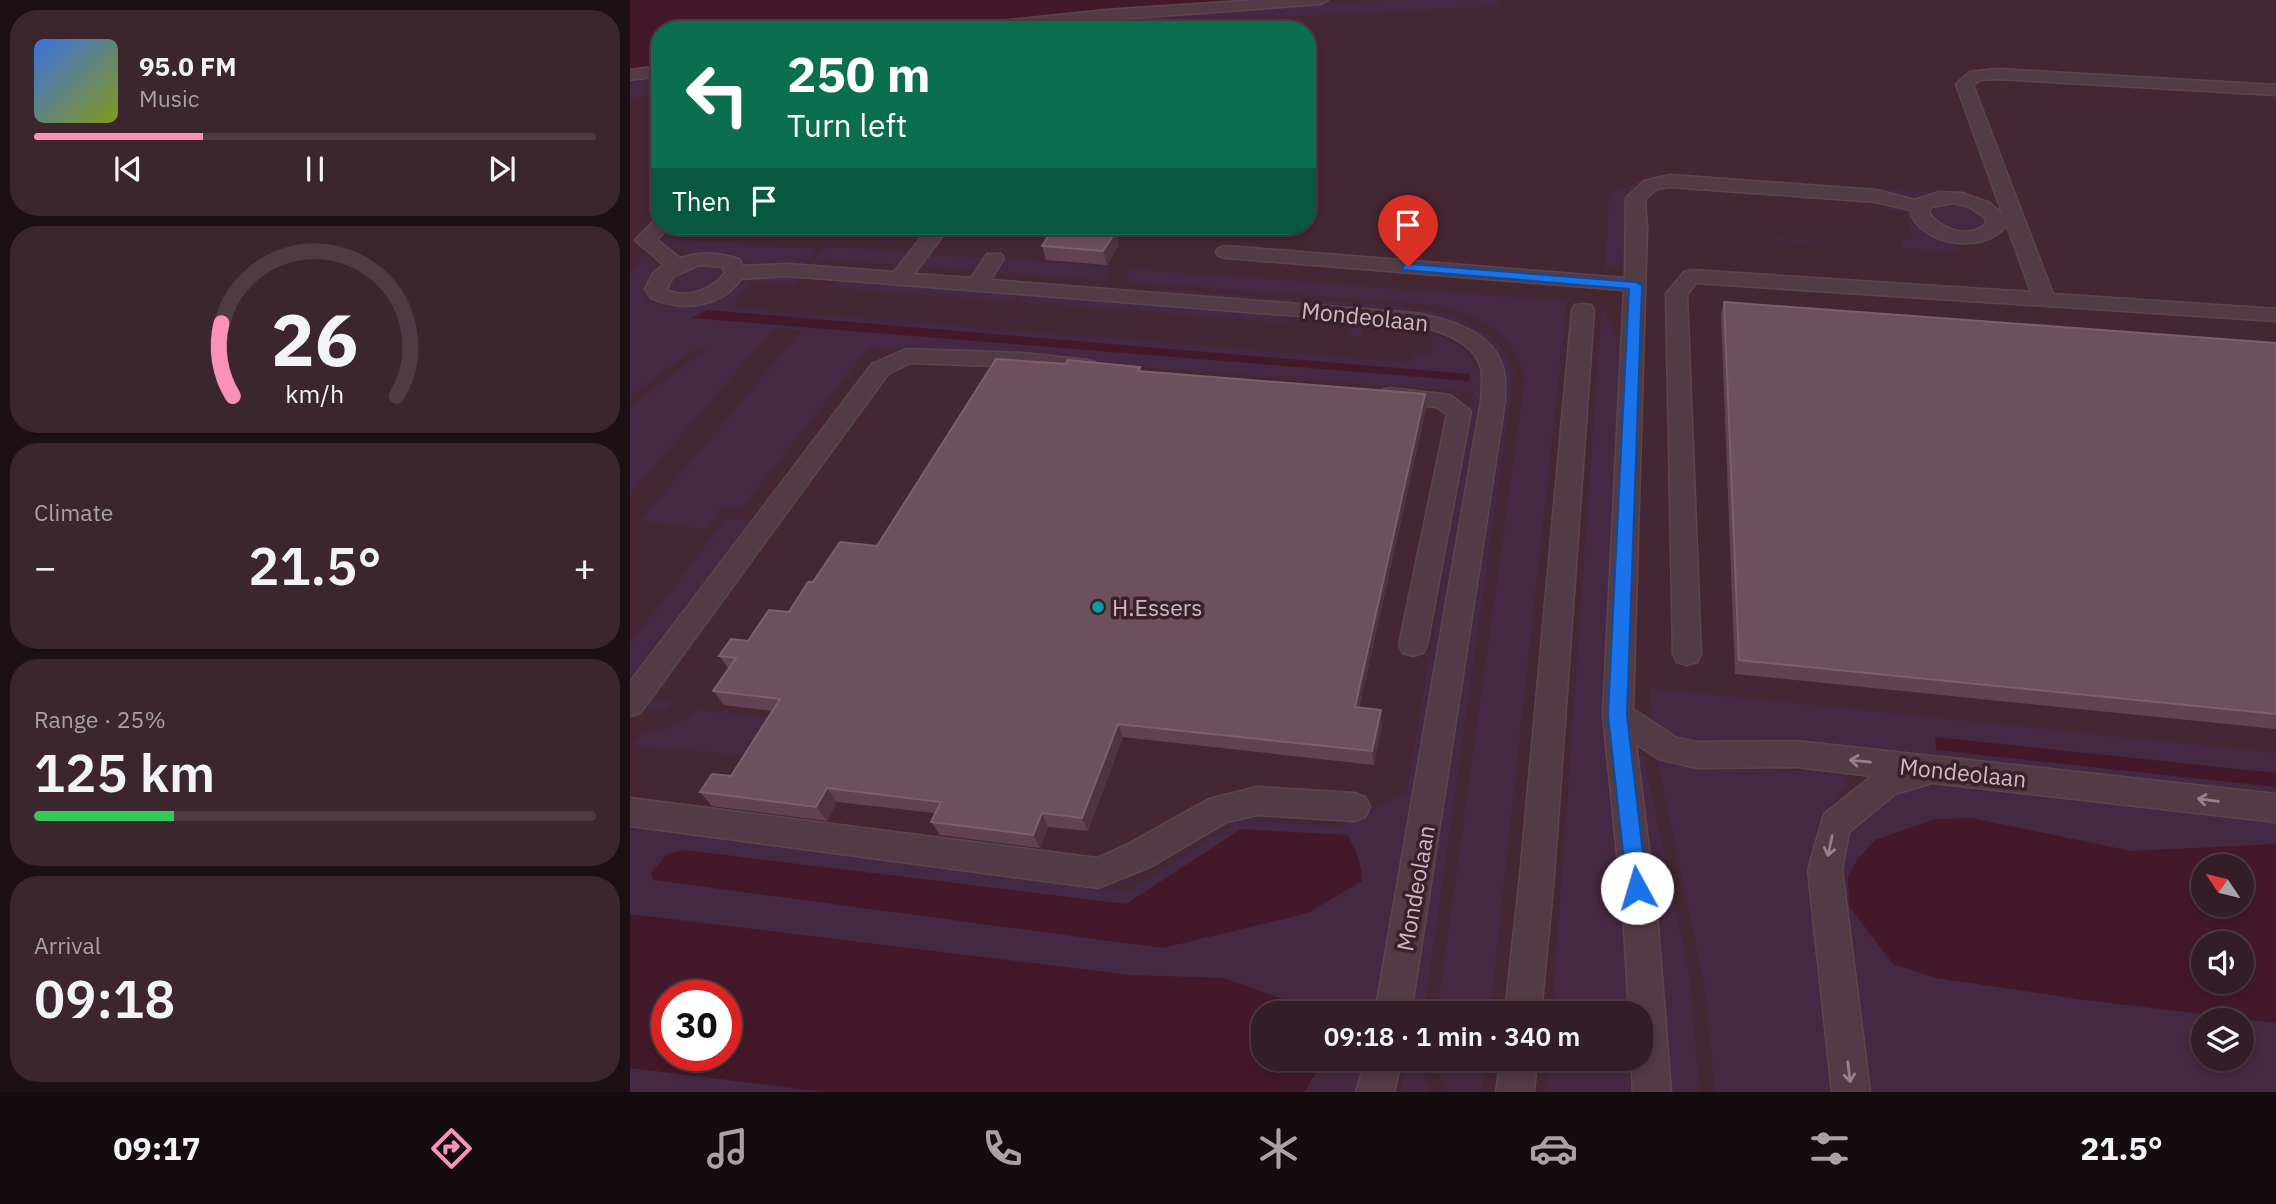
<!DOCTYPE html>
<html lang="en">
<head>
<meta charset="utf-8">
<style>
	body { margin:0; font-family:"IBM Plex Sans",sans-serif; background:#3b262e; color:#f1f3f6; height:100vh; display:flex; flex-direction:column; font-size:26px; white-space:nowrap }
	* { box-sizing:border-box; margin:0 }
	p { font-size:23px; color:#a9a2a7 }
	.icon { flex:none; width:38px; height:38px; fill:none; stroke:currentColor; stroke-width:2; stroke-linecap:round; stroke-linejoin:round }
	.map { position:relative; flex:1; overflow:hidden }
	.details { display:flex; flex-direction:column; gap:10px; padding:10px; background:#1c1015; width:630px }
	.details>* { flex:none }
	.hud { position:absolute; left:21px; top:21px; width:665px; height:214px; border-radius:28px; box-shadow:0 4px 10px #0003,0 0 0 2px #4e3b43; background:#0b6e4f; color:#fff; overflow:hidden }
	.needle { width:46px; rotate:305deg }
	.controls { position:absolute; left:1561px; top:854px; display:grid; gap:14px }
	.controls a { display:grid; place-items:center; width:63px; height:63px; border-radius:50%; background:#331d26; box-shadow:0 4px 10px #0003,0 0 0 2px #4e3b43; font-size:35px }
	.speed { position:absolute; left:21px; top:980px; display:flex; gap:14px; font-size:35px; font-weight:700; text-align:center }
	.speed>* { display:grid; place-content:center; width:91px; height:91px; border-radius:50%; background:#331d26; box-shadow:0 4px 10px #0003,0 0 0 2px #4e3b43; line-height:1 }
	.speed .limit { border:10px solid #d22; background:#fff; color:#111 }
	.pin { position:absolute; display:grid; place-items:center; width:60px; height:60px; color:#fff; margin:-72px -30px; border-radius:50% 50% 50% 0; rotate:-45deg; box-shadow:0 0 7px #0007 }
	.pin .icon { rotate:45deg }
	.me { position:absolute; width:77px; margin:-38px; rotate:354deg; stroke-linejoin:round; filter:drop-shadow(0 0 5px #0008) }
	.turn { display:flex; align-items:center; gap:24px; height:147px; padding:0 21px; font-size:32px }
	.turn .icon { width:91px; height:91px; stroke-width:2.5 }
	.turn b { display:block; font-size:49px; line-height:60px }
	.then { display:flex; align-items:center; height:66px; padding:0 21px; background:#0003; gap:14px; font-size:26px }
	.big { font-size:52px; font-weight:600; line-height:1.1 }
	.details .tile { flex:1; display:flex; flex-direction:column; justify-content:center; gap:10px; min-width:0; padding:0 24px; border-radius:28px; background:#3b262e }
	.details .dial { align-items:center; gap:0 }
	.dial svg { height:182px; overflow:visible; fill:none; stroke:#4e3b43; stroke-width:7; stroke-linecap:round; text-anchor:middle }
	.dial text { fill:#f1f3f6; stroke:none }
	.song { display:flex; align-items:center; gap:21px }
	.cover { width:84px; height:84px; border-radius:10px; background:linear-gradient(135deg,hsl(220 70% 55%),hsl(70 70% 35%)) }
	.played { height:7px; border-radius:4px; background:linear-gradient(90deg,#fa91b9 30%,#4e3b43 30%) }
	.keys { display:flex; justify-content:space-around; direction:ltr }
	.heat { display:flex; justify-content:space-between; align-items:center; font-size:38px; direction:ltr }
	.charge { height:10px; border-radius:5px; background:linear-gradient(90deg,#34c759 25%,#4e3b43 0) }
	.trip { position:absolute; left:621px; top:1001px; width:402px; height:70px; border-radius:28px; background:#331d26; box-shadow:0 4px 10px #0003,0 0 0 2px #4e3b43; font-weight:600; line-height:70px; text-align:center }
	.tab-bar { display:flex; height:112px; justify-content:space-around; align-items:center; background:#140c0f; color:#a9a2a7 }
	.tab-bar .icon { width:49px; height:49px }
	.tab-bar .on { color:#fa91b9 }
	.tab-bar b { font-size:32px; color:#f1f3f6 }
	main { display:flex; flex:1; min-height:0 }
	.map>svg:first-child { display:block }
	.green { fill:#452942; fill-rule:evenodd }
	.water { fill:#43192a; fill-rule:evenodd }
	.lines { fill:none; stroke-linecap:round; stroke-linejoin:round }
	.minor-casing { stroke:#5d454e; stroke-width:3 }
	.minor { fill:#533b45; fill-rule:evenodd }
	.wall { fill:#624250 }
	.shaded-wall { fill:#51323f }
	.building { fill:#6e4f5c; stroke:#7c5f6c; stroke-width:2 }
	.oneway { stroke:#968089 }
	.route { fill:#1a73e8; stroke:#114b97; stroke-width:2 }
	.culture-dot { fill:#0f9aa8; stroke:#39202a; stroke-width:2.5 }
	.labels { text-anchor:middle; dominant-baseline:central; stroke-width:7; stroke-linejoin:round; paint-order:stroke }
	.street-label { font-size:23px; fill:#cdb9c1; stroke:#39202a }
	.poi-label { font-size:23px; fill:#cdb9c1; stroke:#39202a; text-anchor:start }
</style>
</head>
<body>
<main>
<section class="details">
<div class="tile">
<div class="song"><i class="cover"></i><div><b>95.0 FM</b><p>Music</p></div></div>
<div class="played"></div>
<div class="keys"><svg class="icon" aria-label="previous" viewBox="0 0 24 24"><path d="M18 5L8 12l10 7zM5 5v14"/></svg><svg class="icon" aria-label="pause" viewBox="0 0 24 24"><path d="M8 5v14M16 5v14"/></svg><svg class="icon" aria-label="next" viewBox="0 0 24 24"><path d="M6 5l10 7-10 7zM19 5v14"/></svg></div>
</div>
<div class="tile dial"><svg viewBox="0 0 100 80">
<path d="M14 69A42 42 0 1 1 86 69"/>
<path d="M14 69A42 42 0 0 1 9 37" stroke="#fa91b9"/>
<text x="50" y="56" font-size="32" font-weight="700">26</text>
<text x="50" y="72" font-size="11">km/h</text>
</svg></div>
<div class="tile"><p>Climate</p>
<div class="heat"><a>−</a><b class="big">21.5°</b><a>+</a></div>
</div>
<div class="tile"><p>Range · 25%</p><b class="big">125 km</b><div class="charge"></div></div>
<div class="tile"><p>Arrival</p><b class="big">09:18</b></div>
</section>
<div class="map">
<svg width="1646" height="1092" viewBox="0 0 1646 1092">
	<rect width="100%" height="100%" fill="#442733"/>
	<path class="green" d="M753 0H867L869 6 670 16 483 30H351L661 4Z
		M30 73V94L0 99V78Z
		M1027 176H1035L1034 179 1011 184 1001 193 996 265 988 264 975 269 979 193Z
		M1122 181 1314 193 1285 198 1122 184Z
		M1159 195C1195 197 1241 193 1274 209 1283 213 1287 222 1295 227 1307 235 1323 238 1330 252L1140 240 1141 238 1272 247 1271 238 1283 239 1276 211 1259 210 1255 203 1160 197Z
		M1318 203C1332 204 1350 207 1355 221L1353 226 1337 231 1310 223 1302 212 1308 205Z
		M33 238 188 249 172 267 123 264 97 253 59 255 29 242Z
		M197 246 278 252 268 265 196 259 178 267Z
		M17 254 26 266 14 287 16 300C66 321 83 291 126 279 141 274 155 276 170 277L165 284 125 281 104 299 109 300 103 308 780 363 783 354 800 355 803 343 800 342 802 334 734 329 731 337H719L723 324H731L732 321C780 325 848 330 853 391L749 1013H634V1059H738L731 1092H0V827L498 892 612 819 709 827 777 792 843 392 239 347 112 508 93 506 76 530 11 520 171 331 145 328 0 494V406L79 347 67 348 0 396V275L12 261 4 260ZM37 996H96V1055H37Z
		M298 254 359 258 349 271 294 266 291 263Z
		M372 258 482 267 475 280 362 272Z
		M72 264 92 269 94 273C86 294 56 297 38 291L36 282 54 268Z
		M502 269 937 301 860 1013H807L895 378C885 332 847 315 805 305L500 282 496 278Z
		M210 280 388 294 383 302 197 287Z
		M524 289 660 299 665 304 521 293Z
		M393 294 662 315 659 323 389 302Z
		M682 300C746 306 861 297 884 372L794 1013H781L870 424C872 407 880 381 874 365 852 303 729 310 674 305Z
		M972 304 984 333 993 339 976 711 978 789 994 901 999 1013H922Z
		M96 518 124 521 0 687V644Z
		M117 560 125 561 24 700 44 702C34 712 23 713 11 707Z
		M1019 688 1646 753V798L1143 742H1078L1052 738 1023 723Z
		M67 710 152 719 129 757 3 745 12 733C35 732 49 723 67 710Z
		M1004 755 1014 756 1059 973 1070 1092H1033Z
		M1027 759 1047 763 1204 773 1214 777 1217 785 1189 819 1178 876 1201 1092H1085L1075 988Z
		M1304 786 1646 823V1092H1236L1209 867 1216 839 1232 815 1263 790ZM1573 866H1612V905H1573ZM1573 943H1612V982H1573ZM1573 1020H1612V1059H1573Z
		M775 1059H789L800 1092H771Z
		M804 1059H855L852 1092H816Z
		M918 1059H1000V1092H916Z"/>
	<path class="water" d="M0 0H626L372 20 294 30H30V67L0 71Z
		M77 310 840 374 839 381 62 318Z
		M1305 737 1646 773V787L1306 750Z
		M1341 818 1501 851 1646 844V1023L1448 999 1306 978 1263 964 1219 906 1218 876 1227 860 1245 840 1305 819ZM1612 866V905H1573V866ZM1612 943V982H1573V943Z
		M611 829 717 835C726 849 732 864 732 881L678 913 533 948 23 880 21 873 37 854 55 850 496 904Z
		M0 914 501 975 594 978 655 1000 664 1013H634V1059H692L678 1087 673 1092H194L0 1068ZM37 996H96V1055H37Z"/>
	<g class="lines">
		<g class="minor-casing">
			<path id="minor" d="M627 0H698L691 4 476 20 380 30H326L334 25 476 10Z
				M30 66V76L0 80V70Z
				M1367 69 1646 85V95L1367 79 1350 80 1343 85 1423 294 1646 309V321L1066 283 1057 295 1071 654 1067 662 1057 665 1047 662 1043 654 1036 294 1054 272 1061 270 1401 292 1375 220 1376 226C1354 255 1289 246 1280 210L1246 202 1040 187 1027 189 1015 199 1017 228 1003 709 1047 738 1067 742 1166 741 1646 794V822L1302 783 1265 794 1219 832 1212 870 1240 1092H1202L1178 870 1194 814 1242 776 1166 767 1067 768 1029 759 1006 744 1027 913 1041 1092H1003L1001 1059H1012V1013H999L993 913 973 715 994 290 596 258 589 256 586 252 589 248 596 246 995 278 996 198 1014 181 1040 175 1246 190 1285 200 1309 192 1332 193 1360 203 1373 215 1326 84 1340 72ZM1324 203 1340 207 1355 218 1356 224C1339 239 1310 230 1299 212L1301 207Z
				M30 220V226H40L27 240 50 258C71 252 88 252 109 259L113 266 158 264 264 272 297 230 294 226H316L318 229 284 274 341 278 357 254H371L374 258 361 280 784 313C817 319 863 330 873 368 876 378 875 390 875 401L781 1013H745L851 401C852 390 853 378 851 368 844 341 808 330 784 325L158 276 111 279C91 308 51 312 21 298L15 289 24 272 34 265 5 240 23 222ZM69 265 93 267 95 273C81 291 57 299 36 290L43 277Z
				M953 304 961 305 964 310 924 876 911 1013H875L890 876 942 310 945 305Z
				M276 349 392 353 457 360 465 362 468 367 465 372 457 374 392 367 280 363 258 374 10 713 0 716V682L242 364Z
				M760 388 820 395 841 411 797 645 793 653 783 656 773 653 769 645 817 414 806 407 752 400 748 395 752 390Z
				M627 787 724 793 735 797 740 807 735 817 724 821 627 815 597 822 522 866 468 888 0 826V798L467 858 498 844 579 799Z
				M736 1059H772L764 1092H726Z
				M871 1059H907L904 1092H866Z"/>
		</g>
		<use href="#minor" class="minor"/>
	</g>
	<path class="wall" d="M489 245 477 265 416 260 412 246Z
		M1094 302 1646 343V729L1105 674 1091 316Z
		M436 364 510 367 511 371 796 409 729 708 752 724 744 765 493 737 458 831 418 827 410 848 310 835 301 822 305 813 207 802 197 821 82 806 70 792 101 776 143 711 94 705 83 691 99 669 89 656 118 641 159 612 183 582 247 546Z"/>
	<path class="shaded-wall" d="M486 231 489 245 477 265 473 251Z
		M795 394 796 409 726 721 725 707Z
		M751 710 752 724 744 765 742 751Z
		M488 724 493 737 458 831 452 818Z
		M197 788 207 802 197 821 186 807Z
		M412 813 418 827 410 848 403 835Z"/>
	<path class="building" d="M425 226 486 231 473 251 412 246Z
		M1094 302 1646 343V714L1109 660Z
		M366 359 436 364 438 360 510 367 508 371 795 394 725 707 751 710 742 751 488 724 452 818 412 813 403 835 301 822 311 802 197 788 186 807 70 792 82 774 101 776 150 699 83 691 106 658 89 656 101 639 118 641 139 610 159 612 178 582H183L210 542 247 546Z"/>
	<defs><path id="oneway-shaft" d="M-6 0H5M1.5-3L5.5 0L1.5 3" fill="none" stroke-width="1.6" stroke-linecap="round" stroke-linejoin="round" transform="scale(1.75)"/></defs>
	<g class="oneway">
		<use href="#oneway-shaft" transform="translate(1230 761) rotate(-174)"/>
		<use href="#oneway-shaft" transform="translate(1578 800) rotate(-173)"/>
		<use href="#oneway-shaft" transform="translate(1200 846) rotate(102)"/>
		<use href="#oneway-shaft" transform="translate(1219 1072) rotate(83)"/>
	</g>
	<path class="route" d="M778 264 1005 282 1012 285 997 715 1017 888 1014 895 1007 898 1000 895 997 888 978 715 999 289 773 270V265Z"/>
	<circle class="culture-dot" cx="468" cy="607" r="7"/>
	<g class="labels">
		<g class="street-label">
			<text transform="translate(735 316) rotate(6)">Mondeolaan</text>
			<text transform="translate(1333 772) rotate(6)">Mondeolaan</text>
			<text transform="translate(785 888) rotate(-80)">Mondeolaan</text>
		</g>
		<g class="poi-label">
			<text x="482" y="607">H.Essers</text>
		</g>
	</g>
</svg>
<div class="controls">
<a><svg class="needle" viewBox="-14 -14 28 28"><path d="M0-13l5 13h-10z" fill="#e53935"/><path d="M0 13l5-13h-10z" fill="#a9a2a7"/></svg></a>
<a><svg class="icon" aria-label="sound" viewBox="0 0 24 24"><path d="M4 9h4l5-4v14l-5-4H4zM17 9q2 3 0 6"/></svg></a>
<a><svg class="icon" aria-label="layers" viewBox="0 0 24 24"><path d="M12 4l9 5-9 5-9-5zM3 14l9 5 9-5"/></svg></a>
</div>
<div class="speed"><div class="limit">30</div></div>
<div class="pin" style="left:778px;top:267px;background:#d93025"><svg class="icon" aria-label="arrive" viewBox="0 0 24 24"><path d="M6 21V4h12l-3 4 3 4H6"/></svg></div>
<svg class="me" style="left:1007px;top:888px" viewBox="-20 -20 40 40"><circle r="19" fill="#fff"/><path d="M0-13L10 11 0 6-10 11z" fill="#1a73e8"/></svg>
<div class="trip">09:18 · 1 min · 340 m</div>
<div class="hud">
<div class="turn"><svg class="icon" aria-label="left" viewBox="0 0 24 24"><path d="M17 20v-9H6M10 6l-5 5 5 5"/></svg><div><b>250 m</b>Turn left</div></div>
<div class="then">Then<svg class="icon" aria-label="arrive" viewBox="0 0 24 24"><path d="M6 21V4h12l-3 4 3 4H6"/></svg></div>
</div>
</div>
</main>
<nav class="tab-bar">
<b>09:17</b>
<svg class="icon on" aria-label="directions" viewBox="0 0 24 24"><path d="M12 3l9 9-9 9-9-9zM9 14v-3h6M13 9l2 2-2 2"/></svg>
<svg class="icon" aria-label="music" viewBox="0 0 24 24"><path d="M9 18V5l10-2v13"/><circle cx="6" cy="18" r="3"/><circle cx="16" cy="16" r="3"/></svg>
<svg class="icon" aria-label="phone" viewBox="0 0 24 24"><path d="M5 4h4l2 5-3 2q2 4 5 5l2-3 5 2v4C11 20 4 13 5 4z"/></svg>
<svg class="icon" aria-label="climate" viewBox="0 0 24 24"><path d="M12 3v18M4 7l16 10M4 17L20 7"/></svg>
<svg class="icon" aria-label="car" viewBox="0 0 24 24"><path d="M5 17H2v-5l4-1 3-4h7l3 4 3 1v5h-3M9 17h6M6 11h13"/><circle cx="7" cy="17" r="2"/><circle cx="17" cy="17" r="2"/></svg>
<svg class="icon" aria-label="filters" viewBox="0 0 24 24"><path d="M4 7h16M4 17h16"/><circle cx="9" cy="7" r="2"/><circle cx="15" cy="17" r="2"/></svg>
<b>21.5°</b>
</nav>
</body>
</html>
